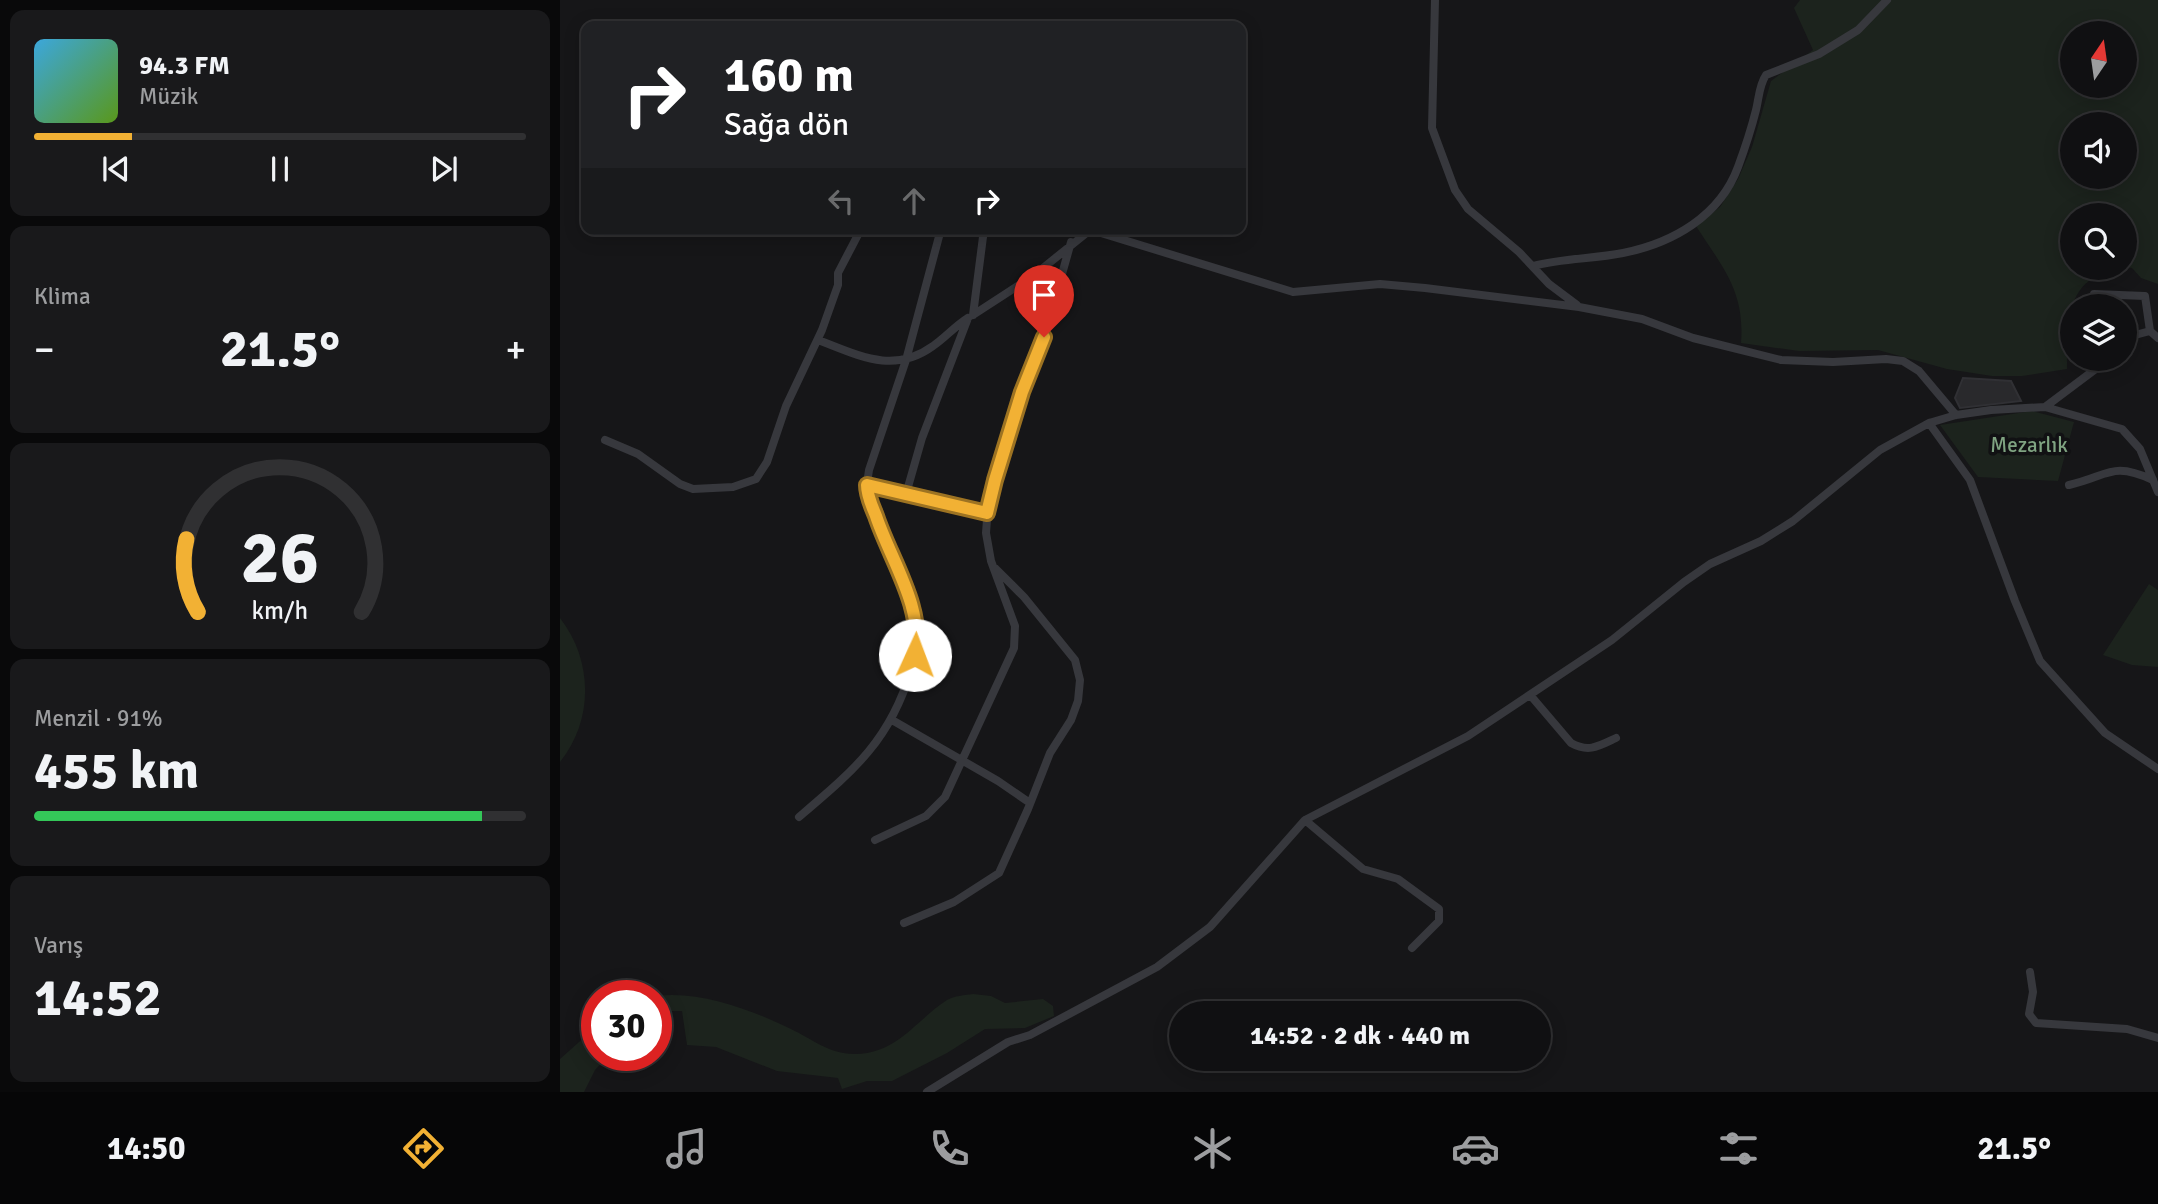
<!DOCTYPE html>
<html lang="tr">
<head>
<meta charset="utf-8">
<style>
	body { margin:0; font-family:Signika,sans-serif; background:#19191b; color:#f1f3f6; height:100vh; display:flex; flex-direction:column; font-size:26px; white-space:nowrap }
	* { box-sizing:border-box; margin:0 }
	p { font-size:23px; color:#9c9d9f }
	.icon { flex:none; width:38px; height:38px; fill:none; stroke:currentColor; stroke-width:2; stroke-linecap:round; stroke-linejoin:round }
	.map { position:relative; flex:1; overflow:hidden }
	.drawer { display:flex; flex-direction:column; gap:10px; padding:10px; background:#09090a; width:560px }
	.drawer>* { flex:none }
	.hud { position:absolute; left:21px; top:21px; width:665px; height:214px; border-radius:14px; box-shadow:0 4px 18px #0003,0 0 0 2px #303032; background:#202124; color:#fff; overflow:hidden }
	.needle { width:46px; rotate:13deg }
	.tools { position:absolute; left:1500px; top:21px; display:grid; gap:14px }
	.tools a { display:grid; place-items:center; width:77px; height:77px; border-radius:50%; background:#101012; box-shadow:0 4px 18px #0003,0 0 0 2px #303032; font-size:35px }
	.speed { position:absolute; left:21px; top:980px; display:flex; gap:14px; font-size:35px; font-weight:700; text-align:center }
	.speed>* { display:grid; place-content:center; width:91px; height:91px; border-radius:50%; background:#101012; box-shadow:0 4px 18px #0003,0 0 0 2px #303032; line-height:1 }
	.speed .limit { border:10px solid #d22; background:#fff; color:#111 }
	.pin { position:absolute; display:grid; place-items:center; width:60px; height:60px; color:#fff; margin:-72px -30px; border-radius:50% 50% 50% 0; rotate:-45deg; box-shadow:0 0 7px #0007 }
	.pin .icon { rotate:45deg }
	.me { position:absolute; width:77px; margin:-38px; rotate:2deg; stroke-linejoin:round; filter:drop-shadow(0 0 5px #0008) }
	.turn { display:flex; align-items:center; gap:24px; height:147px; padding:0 28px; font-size:32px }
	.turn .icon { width:91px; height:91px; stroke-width:2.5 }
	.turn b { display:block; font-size:49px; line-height:60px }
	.lanes { display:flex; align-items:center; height:66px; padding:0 28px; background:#0003; justify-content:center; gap:35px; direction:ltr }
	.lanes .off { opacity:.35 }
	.big { font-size:52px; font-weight:800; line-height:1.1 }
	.drawer .tile { flex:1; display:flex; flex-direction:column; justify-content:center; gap:10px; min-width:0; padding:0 24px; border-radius:14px; background:#19191b }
	.drawer .dial { align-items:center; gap:0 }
	.dial svg { height:182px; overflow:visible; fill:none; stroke:#303032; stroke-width:7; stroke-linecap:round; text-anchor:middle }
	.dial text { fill:#f1f3f6; stroke:none }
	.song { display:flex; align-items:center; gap:21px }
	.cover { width:84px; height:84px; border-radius:10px; background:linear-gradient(135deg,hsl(200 70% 55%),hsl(90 70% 35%)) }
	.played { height:7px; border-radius:4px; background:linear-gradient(90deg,#f2b134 20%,#303032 20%) }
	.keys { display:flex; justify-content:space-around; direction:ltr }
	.heat { display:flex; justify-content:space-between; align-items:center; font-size:38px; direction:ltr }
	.charge { height:10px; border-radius:5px; background:linear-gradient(90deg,#34c759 91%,#303032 0) }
	.trip { position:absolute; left:609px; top:1001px; width:382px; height:70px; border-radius:35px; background:#101012; box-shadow:0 4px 18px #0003,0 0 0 2px #303032; font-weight:800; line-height:70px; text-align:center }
	.tabs { display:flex; height:112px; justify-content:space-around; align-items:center; background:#060607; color:#9c9d9f }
	.tabs .icon { width:49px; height:49px }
	.tabs .active { color:#f2b134 }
	.tabs b { font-size:32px; color:#f1f3f6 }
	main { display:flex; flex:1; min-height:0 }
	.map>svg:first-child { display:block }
	.green { fill:#1c231d; fill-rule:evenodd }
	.building { fill:#29292c; stroke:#303034; stroke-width:2 }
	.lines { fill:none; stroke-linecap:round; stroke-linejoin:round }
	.minor { stroke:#37383d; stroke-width:8 }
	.route-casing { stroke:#9d7322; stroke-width:18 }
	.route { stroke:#f2b134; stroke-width:12 }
	.labels { text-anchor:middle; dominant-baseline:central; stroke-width:7; stroke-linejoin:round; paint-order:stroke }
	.park-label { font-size:21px; fill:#7fa381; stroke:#111113 }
</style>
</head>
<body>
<main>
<section class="drawer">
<div class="tile">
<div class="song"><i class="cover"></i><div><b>94.3 FM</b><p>Müzik</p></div></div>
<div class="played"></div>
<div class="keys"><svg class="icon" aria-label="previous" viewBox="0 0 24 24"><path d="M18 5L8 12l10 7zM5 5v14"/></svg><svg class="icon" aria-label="pause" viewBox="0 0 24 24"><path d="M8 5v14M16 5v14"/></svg><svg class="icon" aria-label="next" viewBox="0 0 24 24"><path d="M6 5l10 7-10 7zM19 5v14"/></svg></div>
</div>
<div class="tile"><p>Klima</p>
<div class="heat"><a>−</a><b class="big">21.5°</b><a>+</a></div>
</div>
<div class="tile dial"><svg viewBox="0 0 100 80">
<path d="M14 69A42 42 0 1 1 86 69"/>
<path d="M14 69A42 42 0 0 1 9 37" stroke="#f2b134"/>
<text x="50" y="56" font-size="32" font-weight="700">26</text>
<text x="50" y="72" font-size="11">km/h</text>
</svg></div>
<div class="tile"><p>Menzil · 91%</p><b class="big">455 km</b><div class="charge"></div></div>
<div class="tile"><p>Varış</p><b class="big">14:52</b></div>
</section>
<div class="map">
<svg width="1598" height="1092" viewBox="0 0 1598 1092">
	<rect width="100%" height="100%" fill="#161618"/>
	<path class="green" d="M1240 0H1598V284L1581 278 1572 268 1565 267 1564 215H1512V268H1562C1504 276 1507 324 1507 369L1462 376H1432L1387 369 1318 350 1239 351 1181 343C1185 291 1163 268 1136 226L1160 207 1178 179 1192 147 1211 81 1253 50 1234 8ZM1512 33H1564V86H1512ZM1512 124H1564V177H1512Z
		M1472 411 1514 422 1498 481 1418 477 1380 425Z
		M1589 584 1598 590V667L1572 665 1543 655Z
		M0 618C33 660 34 720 0 762Z
		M413 994 431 996 445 1003 483 999 493 1006 494 1016 465 1028 425 1029 387 1053 332 1081H307L282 1089 278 1078 217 1071 156 1047 127 1045 122 1011H108L96 1017V996C140 990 192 1010 231 1029 252 1039 271 1055 296 1054 338 1053 356 1020 387 1000 394 996 405 995 413 994Z
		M37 1026V1055H49L35 1070 24 1092H0V1059Z"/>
	<path class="building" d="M1403 378 1451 381 1461 401 1400 408 1395 398Z"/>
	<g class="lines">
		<path class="minor" d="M875 0 872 128 895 190 908 209 959 252 989 284 1017 305
			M528 229 733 292 820 284 865 288 1019 307 1082 319 1133 338 1221 360 1273 362 1326 359 1343 361 1359 371 1396 415
			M973 266C1003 258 1033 259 1063 253 1113 243 1160 216 1178 167 1185 148 1191 130 1196 110 1199 98 1199 85 1206 75L1259 54 1298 30 1327 0
			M1534 306V294L1585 296 1590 331
			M413 315 473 276 529 231
			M413 315 424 229
			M1564 338 1590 331 1598 338
			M258 340C298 355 333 375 373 346 385 338 395 326 408 318
			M1485 407 1549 359
			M1369 423 1410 480 1455 601 1480 661 1545 733 1598 769
			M45 440 78 454 120 484 133 489 173 487 196 479 207 462 226 406 262 330 278 285V273L301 229
			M307 485 427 512
			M1509 485C1549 476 1551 461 1593 480
			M346 494 362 438 408 318
			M971 696 1011 743C1029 753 1039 746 1056 738
			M332 720 438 781 470 803
			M239 817C293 771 330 741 351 670 355 655 359 639 357 623 353 602 342 581 334 562 321 535 303 500 309 470L346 360 381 229
			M745 820 803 869 838 879 879 909V921L852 948
			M315 840 366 816 385 797 454 648 455 626 431 561 426 533 428 506 462 392 488 324 511 242
			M344 923 394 902 439 873 468 809 490 753 511 720 518 701 520 680 515 660 464 597 435 568
			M1470 972 1473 992 1469 1014 1476 1023 1567 1029 1598 1038
			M367 1092 448 1042 470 1035 597 967 650 927 745 820 908 736 1052 640 1124 582 1150 564 1201 541 1233 521 1320 450 1369 423 1396 415 1431 410 1485 407 1562 429 1580 449 1598 492"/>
	</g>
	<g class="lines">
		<g class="route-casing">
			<path id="route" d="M355 655C364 607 331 561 316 516 312 506 307 496 307 485L427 513 435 480 462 392 484 337"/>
		</g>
		<use href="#route" class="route"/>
	</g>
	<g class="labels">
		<g class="park-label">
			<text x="1469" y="445">Mezarlık</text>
		</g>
	</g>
</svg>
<div class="tools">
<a><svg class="needle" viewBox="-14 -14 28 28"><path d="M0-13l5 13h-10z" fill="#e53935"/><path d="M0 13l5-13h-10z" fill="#9c9d9f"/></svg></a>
<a><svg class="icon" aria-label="sound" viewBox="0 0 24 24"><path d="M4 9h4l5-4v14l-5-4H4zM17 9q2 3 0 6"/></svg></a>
<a><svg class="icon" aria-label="search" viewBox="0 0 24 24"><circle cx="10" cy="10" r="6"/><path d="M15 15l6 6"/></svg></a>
<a><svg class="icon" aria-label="layers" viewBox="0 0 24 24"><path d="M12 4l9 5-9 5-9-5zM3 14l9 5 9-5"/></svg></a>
</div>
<div class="speed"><div class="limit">30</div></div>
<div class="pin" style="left:484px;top:337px;background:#d93025"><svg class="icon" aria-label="arrive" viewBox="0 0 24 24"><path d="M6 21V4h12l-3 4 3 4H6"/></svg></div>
<svg class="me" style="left:355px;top:655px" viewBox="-20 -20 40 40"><circle r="19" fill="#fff"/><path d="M0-13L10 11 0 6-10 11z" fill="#f2b134"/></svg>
<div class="trip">14:52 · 2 dk · 440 m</div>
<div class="hud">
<div class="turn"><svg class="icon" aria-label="right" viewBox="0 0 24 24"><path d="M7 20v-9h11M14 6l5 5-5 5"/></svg><div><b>160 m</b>Sağa dön</div></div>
<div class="lanes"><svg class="icon off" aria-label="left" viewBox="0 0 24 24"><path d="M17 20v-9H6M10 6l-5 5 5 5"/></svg><svg class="icon off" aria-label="ahead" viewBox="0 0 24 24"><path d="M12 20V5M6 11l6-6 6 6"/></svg><svg class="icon" aria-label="right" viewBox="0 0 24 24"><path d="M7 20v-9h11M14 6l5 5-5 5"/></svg></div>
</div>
</div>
</main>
<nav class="tabs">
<b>14:50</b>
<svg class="icon active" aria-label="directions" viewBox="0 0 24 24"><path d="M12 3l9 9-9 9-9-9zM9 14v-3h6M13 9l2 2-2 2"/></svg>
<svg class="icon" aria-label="music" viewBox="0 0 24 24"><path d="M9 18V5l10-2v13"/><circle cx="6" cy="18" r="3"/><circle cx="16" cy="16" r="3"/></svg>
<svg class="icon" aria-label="phone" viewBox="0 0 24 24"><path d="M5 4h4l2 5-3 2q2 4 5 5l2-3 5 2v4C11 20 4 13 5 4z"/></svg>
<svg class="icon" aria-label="climate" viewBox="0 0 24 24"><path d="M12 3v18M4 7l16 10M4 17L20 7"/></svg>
<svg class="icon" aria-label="car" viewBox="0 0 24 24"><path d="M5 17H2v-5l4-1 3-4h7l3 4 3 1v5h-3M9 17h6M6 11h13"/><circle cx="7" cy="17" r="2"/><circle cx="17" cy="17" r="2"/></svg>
<svg class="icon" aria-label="filters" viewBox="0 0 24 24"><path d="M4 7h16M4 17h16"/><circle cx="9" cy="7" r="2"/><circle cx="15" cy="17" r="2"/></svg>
<b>21.5°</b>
</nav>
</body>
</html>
